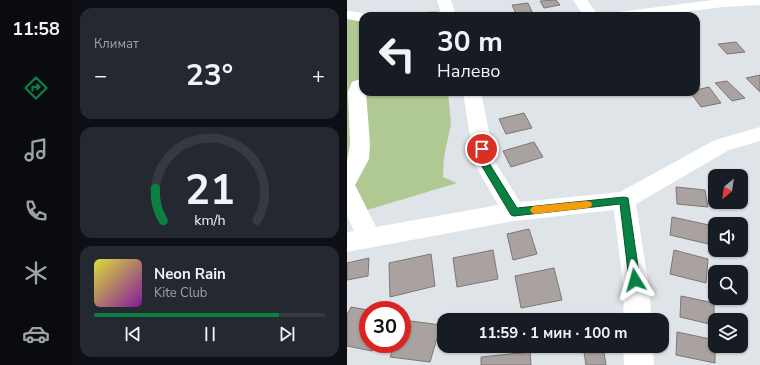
<!DOCTYPE html>
<html lang="ru">
<head>
<meta charset="utf-8">
<style>
	body { margin:0; font-family:"Nunito Sans",sans-serif; background:#242831; color:#f1f3f6; height:100vh; display:flex; flex-direction:column; font-size:15px; white-space:nowrap }
	* { box-sizing:border-box; margin:0 }
	p { font-size:13px; color:#9ea1a6 }
	.icon { flex:none; width:22px; height:22px; fill:none; stroke:currentColor; stroke-width:2; stroke-linecap:round; stroke-linejoin:round }
	.map { position:relative; flex:1; overflow:hidden }
	.drawer { display:flex; flex-direction:column; gap:8px; padding:8px; background:#0d0f14; width:275px }
	.drawer>* { flex:none }
	.guide { position:absolute; left:12px; top:12px; width:341px; height:84px; border-radius:12px; box-shadow:0 1px 3px #0004; background:#171b24; color:#f1f3f6; overflow:hidden }
	.needle { width:26px; rotate:209deg }
	.fabs { position:absolute; left:361px; top:169px; display:grid; gap:8px }
	.fabs a { display:grid; place-items:center; width:40px; height:40px; border-radius:8px; background:#171b24; box-shadow:0 1px 3px #0004; font-size:20px }
	.speed { position:absolute; left:12px; top:301px; display:flex; gap:8px; font-size:20px; font-weight:700; text-align:center }
	.speed>* { display:grid; place-content:center; width:52px; height:52px; border-radius:50%; background:#171b24; box-shadow:0 1px 3px #0004; line-height:1 }
	.speed .limit { border:6px solid #d22; background:#fff; color:#111 }
	.pin { position:absolute; display:grid; place-items:center; width:34px; height:34px; color:#fff; margin:-17px; border:2px solid #fff; border-radius:50%; box-shadow:0 1px 4px #0007 }
	.me { position:absolute; width:44px; margin:-22px; rotate:352deg; stroke-linejoin:round; filter:drop-shadow(0 0 3px #0008) }
	.turn { display:flex; align-items:center; gap:14px; height:84px; padding:0 12px; font-size:18px }
	.turn .icon { width:52px; height:52px; stroke-width:2.5 }
	.turn b { display:block; font-size:28px; line-height:34px }
	.big { font-size:30px; font-weight:700; line-height:1.1 }
	.drawer .card { flex:1; display:flex; flex-direction:column; justify-content:center; gap:6px; min-width:0; padding:0 14px; border-radius:12px; background:#242831 }
	.drawer .dial { align-items:center; gap:0 }
	.dial svg { height:104px; overflow:visible; fill:none; stroke:#363941; stroke-width:7; stroke-linecap:round; text-anchor:middle }
	.dial text { fill:#f1f3f6; stroke:none }
	.song { display:flex; align-items:center; gap:12px }
	.cover { width:48px; height:48px; border-radius:6px; background:linear-gradient(135deg,hsl(60 70% 55%),hsl(290 70% 35%)) }
	.played { height:4px; border-radius:2px; background:linear-gradient(90deg,#0b8043 80%,#363941 80%) }
	.keys { display:flex; justify-content:space-around; direction:ltr }
	.heat { display:flex; justify-content:space-between; align-items:center; font-size:22px; direction:ltr }
	.trip { position:absolute; left:90px; top:313px; width:232px; height:40px; border-radius:12px; background:#171b24; box-shadow:0 1px 3px #0004; font-weight:700; line-height:40px; text-align:center }
	main { display:flex; flex:1; min-height:0 }
	.dock { display:flex; flex-direction:column; width:72px; justify-content:space-around; align-items:center; background:#090b0e; color:#9ea1a6 }
	.dock .icon { width:28px; height:28px }
	.dock .on { color:#0b8043 }
	.dock b { font-size:18px; color:#f1f3f6 }
	.map>svg:first-child { display:block }
	.green { fill:#b0c891 }
	.building { fill:#aaa2a1; stroke:#7d7675 }
	.lines { fill:none; stroke-linecap:round; stroke-linejoin:round }
	.minor { fill:#fff; fill-rule:evenodd }
	.route { fill:#0b8043; stroke:#07532c }
	.slow { fill:#f59e0b }
</style>
</head>
<body>
<main>
<nav class="dock">
<b>11:58</b>
<svg class="icon on" aria-label="directions" viewBox="0 0 24 24"><path d="M12 3l9 9-9 9-9-9zM9 14v-3h6M13 9l2 2-2 2"/></svg>
<svg class="icon" aria-label="music" viewBox="0 0 24 24"><path d="M9 18V5l10-2v13"/><circle cx="6" cy="18" r="3"/><circle cx="16" cy="16" r="3"/></svg>
<svg class="icon" aria-label="phone" viewBox="0 0 24 24"><path d="M5 4h4l2 5-3 2q2 4 5 5l2-3 5 2v4C11 20 4 13 5 4z"/></svg>
<svg class="icon" aria-label="climate" viewBox="0 0 24 24"><path d="M12 3v18M4 7l16 10M4 17L20 7"/></svg>
<svg class="icon" aria-label="car" viewBox="0 0 24 24"><path d="M5 17H2v-5l4-1 3-4h7l3 4 3 1v5h-3M9 17h6M6 11h13"/><circle cx="7" cy="17" r="2"/><circle cx="17" cy="17" r="2"/></svg>
</nav>
<section class="drawer">
<div class="card"><p>Климат</p>
<div class="heat"><a>−</a><b class="big">23°</b><a>+</a></div>
</div>
<div class="card dial"><svg viewBox="0 0 100 80">
<path d="M14 69A42 42 0 1 1 86 69"/>
<path d="M14 69A42 42 0 0 1 8 44" stroke="#0b8043"/>
<text x="50" y="56" font-size="32" font-weight="700">21</text>
<text x="50" y="72" font-size="11">km/h</text>
</svg></div>
<div class="card">
<div class="song"><i class="cover"></i><div><b>Neon Rain</b><p>Kite Club</p></div></div>
<div class="played"></div>
<div class="keys"><svg class="icon" aria-label="previous" viewBox="0 0 24 24"><path d="M18 5L8 12l10 7zM5 5v14"/></svg><svg class="icon" aria-label="pause" viewBox="0 0 24 24"><path d="M8 5v14M16 5v14"/></svg><svg class="icon" aria-label="next" viewBox="0 0 24 24"><path d="M6 5l10 7-10 7zM19 5v14"/></svg></div>
</div>
</section>
<div class="map">
<svg width="413" height="365" viewBox="0 0 413 365">
	<rect width="100%" height="100%" fill="#dfe4e9"/>
	<path class="green" d="M89 11 94 16H28Z
		M16 17V92H101L104 124 97 157 96 177 110 183 0 216V18Z"/>
	<path class="building" d="M209 0 213 5 197 8 193 1Z
		M181 3 185 12 169 14 165 5Z
		M389 42 398 52 380 54 371 44Z
		M413 75V92L399 78Z
		M380 81 398 98 385 101 368 83Z
		M362 87 374 103 354 107 343 92H349V90Z
		M177 113 185 128 159 134 152 119Z
		M187 142 196 157 164 167 156 151Z
		M329 187 358 190 361 207 330 204Z
		M325 217 362 225 361 244 323 235Z
		M182 229 190 254 166 260 160 234Z
		M146 250 151 279 110 287 106 258Z
		M327 250 361 259 359 283 323 274Z
		M84 254 88 286 43 297 42 263Z
		M22 258 21 276 0 280V263Z
		M207 268 215 300 174 308 168 276Z
		M334 296 367 303V325L333 317Z
		M4 307 21 310V344H29L25 351 0 346V315Z
		M56 320 94 325 83 362 43 357 48 344H55Z
		M330 332 368 340V363L329 355Z
		M236 346H256L259 365H239Z
		M183 352 184 365H134V357Z"/>
	<g class="lines">
		<path class="minor" d="M90 0H104L109 16H95Z
			M226 0H240L252 16H237Z
			M366 0H413V5L376 7 306 16H264L266 13 271 12Z
			M0 11 11 12 22 16H16V22L0 19Z
			M16 78V92H19L23 144 22 159 8 185 29 227 151 205 127 163 116 92H134L148 162 173 202 273 192 368 140 413 127V141L382 150 289 204 303 294 304 320H276L277 294 267 210 167 221 0 252V232L7 231 0 216V161L3 144 1 92 5 82Z
			M276 346H306L307 365H277Z"/>
	</g>
	<path class="route" d="M135 146 139 149 142 163 170 208 277 197 281 198 293 280 292 284 288 285 284 284 282 280 273 204 167 216 164 215 133 163 131 149Z"/>
	<path class="slow" d="M240 201 244 202 245 204 244 207 240 208 188 214 185 213 183 210 185 207 188 206Z"/>
</svg>
<div class="fabs">
<a><svg class="needle" viewBox="-14 -14 28 28"><path d="M0-13l5 13h-10z" fill="#e53935"/><path d="M0 13l5-13h-10z" fill="#9ea1a6"/></svg></a>
<a><svg class="icon" aria-label="sound" viewBox="0 0 24 24"><path d="M4 9h4l5-4v14l-5-4H4zM17 9q2 3 0 6"/></svg></a>
<a><svg class="icon" aria-label="search" viewBox="0 0 24 24"><circle cx="10" cy="10" r="6"/><path d="M15 15l6 6"/></svg></a>
<a><svg class="icon" aria-label="layers" viewBox="0 0 24 24"><path d="M12 4l9 5-9 5-9-5zM3 14l9 5 9-5"/></svg></a>
</div>
<div class="speed"><div class="limit">30</div></div>
<div class="pin" style="left:135px;top:149px;background:#d93025"><svg class="icon" aria-label="arrive" viewBox="0 0 24 24"><path d="M6 21V4h12l-3 4 3 4H6"/></svg></div>
<svg class="me" style="left:288px;top:280px" viewBox="-20 -20 40 40"><path d="M0-17L14 15 0 8-14 15z" fill="#0b8043" stroke="#fff" stroke-width="4"/></svg>
<div class="trip">11:59 · 1 мин · 100 m</div>
<div class="guide">
<div class="turn"><svg class="icon" aria-label="left" viewBox="0 0 24 24"><path d="M17 20v-9H6M10 6l-5 5 5 5"/></svg><div><b>30 m</b>Налево</div></div>
</div>
</div>
</main>
</body>
</html>
